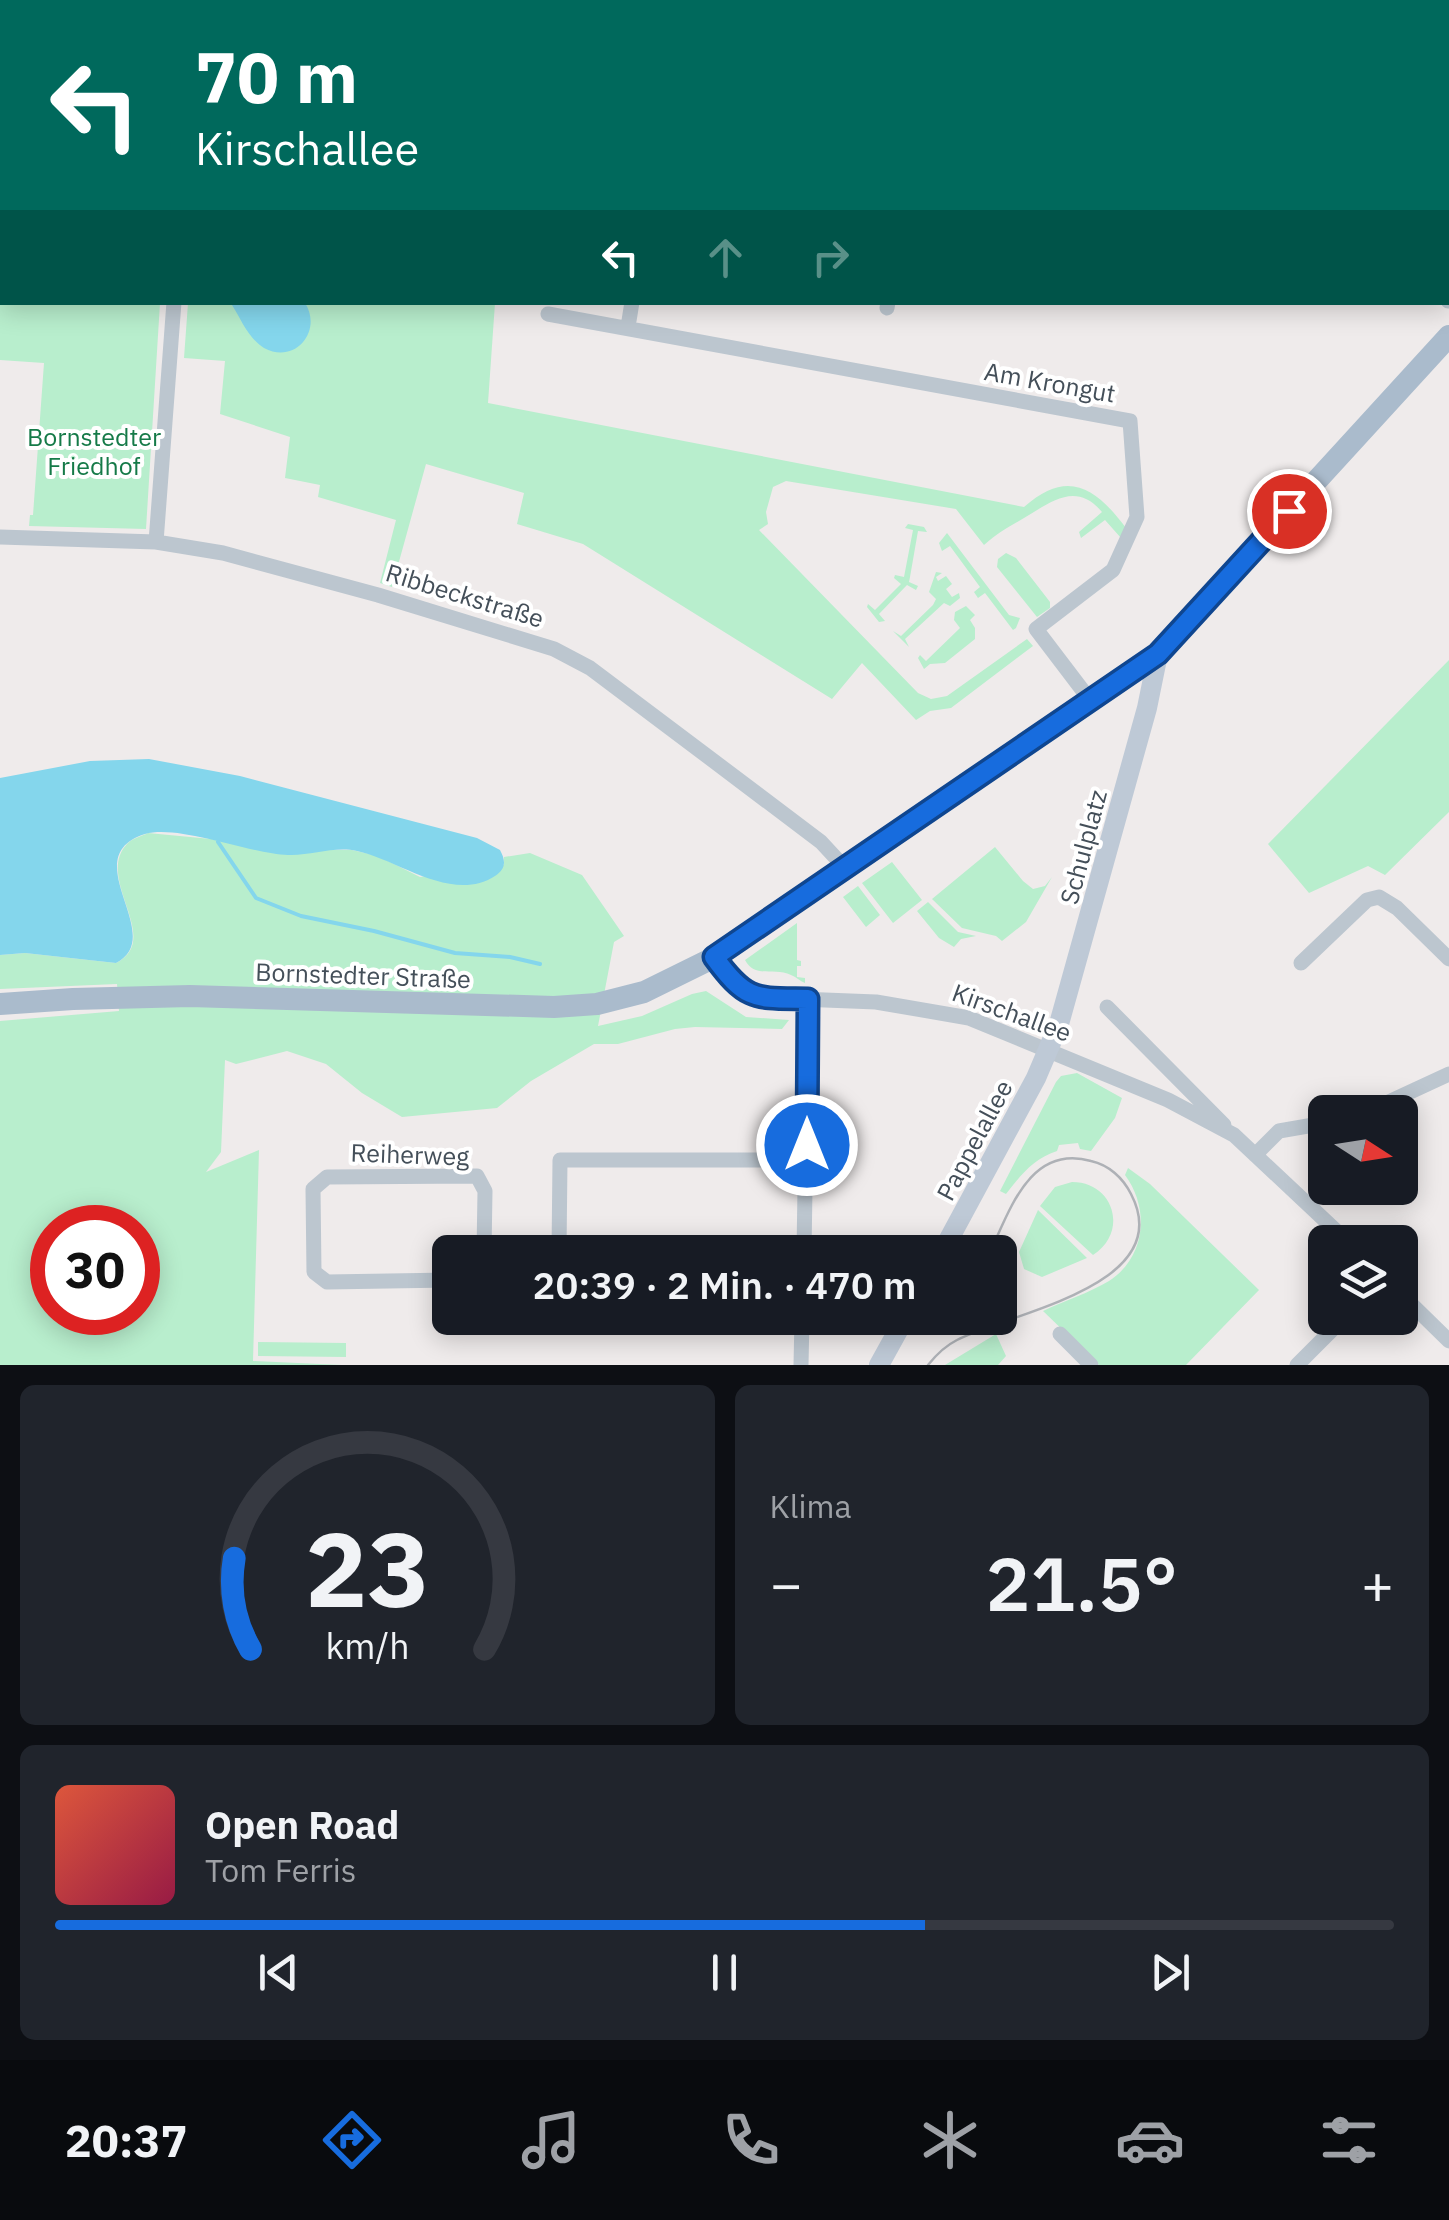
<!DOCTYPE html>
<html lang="de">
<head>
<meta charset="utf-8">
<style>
	body { margin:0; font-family:"IBM Plex Sans",sans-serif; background:#20242c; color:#f1f3f6; height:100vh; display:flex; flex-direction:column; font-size:38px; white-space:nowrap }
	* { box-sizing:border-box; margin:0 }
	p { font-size:32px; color:#9ea1a6 }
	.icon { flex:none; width:55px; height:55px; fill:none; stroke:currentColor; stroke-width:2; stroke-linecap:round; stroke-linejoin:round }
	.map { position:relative; height:1365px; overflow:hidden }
	.drawer { display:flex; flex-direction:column; gap:20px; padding:20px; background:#0d0f14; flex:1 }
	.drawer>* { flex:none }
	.banner { position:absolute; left:0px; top:0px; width:1450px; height:305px; box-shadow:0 5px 25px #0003; background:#00695c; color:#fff; overflow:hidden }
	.needle { width:65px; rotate:102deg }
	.fabs { position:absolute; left:1308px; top:1095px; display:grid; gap:20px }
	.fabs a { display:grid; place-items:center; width:110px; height:110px; border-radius:15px; background:#171b24; box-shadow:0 5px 25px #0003; font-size:50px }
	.speed { position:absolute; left:30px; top:1205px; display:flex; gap:20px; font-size:50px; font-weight:700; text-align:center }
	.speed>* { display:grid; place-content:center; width:130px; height:130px; border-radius:50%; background:#171b24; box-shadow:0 5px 25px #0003; line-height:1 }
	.speed .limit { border:15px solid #d22; background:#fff; color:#111 }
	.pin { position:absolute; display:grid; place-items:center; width:85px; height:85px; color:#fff; margin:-42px; border:5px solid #fff; border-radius:50%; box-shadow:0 2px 10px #0007 }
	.me { position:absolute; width:110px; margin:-55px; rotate:0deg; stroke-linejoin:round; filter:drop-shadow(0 0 8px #0008) }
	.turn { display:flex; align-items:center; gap:35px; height:210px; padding:0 30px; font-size:45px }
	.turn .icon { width:130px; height:130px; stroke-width:2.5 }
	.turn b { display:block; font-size:70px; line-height:85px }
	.lanes { display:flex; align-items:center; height:95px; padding:0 30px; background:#0003; justify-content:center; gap:50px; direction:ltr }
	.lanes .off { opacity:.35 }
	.big { font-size:75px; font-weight:600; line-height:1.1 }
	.drawer .card { flex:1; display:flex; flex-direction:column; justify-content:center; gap:15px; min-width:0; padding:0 35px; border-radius:15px; background:#20242c }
	.drawer .dial { align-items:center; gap:0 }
	.dial svg { height:260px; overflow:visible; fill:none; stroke:#363941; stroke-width:7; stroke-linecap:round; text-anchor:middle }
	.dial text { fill:#f1f3f6; stroke:none }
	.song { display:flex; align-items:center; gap:30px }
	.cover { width:120px; height:120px; border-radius:15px; background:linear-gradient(135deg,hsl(10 70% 55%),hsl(340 70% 35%)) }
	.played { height:10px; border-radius:5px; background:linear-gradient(90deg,#176cde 65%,#363941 65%) }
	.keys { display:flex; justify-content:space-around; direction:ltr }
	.heat { display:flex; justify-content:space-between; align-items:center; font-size:55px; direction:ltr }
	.drawer .tiles { flex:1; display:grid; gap:20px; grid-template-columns:1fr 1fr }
	.card:last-child { grid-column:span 2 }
	.trip { position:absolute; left:432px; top:1235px; width:585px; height:100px; border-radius:15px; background:#171b24; box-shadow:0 5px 25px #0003; font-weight:600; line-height:100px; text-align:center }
	.menu { display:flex; height:160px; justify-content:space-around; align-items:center; background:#090b0e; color:#9ea1a6 }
	.menu .icon { width:70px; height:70px }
	.menu .current { color:#176cde }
	.menu b { font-size:45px; color:#f1f3f6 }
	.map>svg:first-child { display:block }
	.green { fill:#b8eecd; fill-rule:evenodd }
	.water { fill:#84d6ec }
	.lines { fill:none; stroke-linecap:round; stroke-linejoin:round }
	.stream { stroke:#84d6ec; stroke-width:4 }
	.street { stroke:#bcc6cf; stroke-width:15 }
	.secondary { stroke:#bec9d6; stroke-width:20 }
	.primary { stroke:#abc; stroke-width:22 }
	.tram { stroke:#aeb1b6; stroke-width:2.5 }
	.route-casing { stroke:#0f4690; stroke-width:25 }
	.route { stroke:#176cde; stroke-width:18 }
	.labels { text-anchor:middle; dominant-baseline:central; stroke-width:8; stroke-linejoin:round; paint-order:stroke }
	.street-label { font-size:25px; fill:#444f59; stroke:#fff }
	.park-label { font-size:25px; fill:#157a48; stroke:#fff }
</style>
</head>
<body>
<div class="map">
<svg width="1449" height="1365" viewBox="0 0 1449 1365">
	<rect width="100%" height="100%" fill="#efebeb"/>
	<path class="green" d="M0 14 2 302 160 303 146 529 29 526 30 515H33L44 363 0 360Z
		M188 303H495L488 403 1024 507C1068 468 1096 488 1126 528L1121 538 1105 520 1081 538 1079 532 1102 512C1076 481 1051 502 1024 518 1007 528 999 532 984 545L956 509 786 481 773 487 766 512 768 524 759 530 918 693 931 699 947 696 1027 639 1033 646 951 708 930 711 916 720 862 663 832 699 583 544 517 524 524 493 426 464 392 587 380 583 396 520 318 497 320 485 285 478 290 437 220 414 225 361 184 358Z
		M908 524 924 527 927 532 918 531 910 577 909 582 918 586 916 590 907 585 879 614 885 621 879 622 867 607 868 604 875 610 901 584 894 578 895 575 904 577 913 530 905 528Z
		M947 533 1009 615 1020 618 1016 628 1013 630 985 593 978 598 974 592 980 587 950 546 942 551 939 543Z
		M1006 553 1016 558 1050 602V608L1037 617 997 567 998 559Z
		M936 572 942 573 936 577 938 581 946 576 952 584 946 589 952 597 959 593 960 598 950 606 944 603 905 639 909 647 893 631 901 636 933 605 936 599 929 592Z
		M966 606 975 615 970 620 975 628V639L945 663 930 664 924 669 918 658 920 655 926 661 960 628 954 620 955 612Z
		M1449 660V812L1385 875 1368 866 1309 893 1268 844Z
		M148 833 327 850H352L378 856 420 877 504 865V857L530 853 582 875 624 936 614 942 598 1026 642 1016 692 994 706 991 746 1017 789 1020 782 1029 695 1027 675 1029 618 1044H594L531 1081 497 1108 402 1117 362 1093 326 1064 287 1051 236 1064 225 1060 221 1152 206 1172 259 1150 253 1361 342 1365H0V1021L119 1011 117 984 0 989V955L25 953 116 963C164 939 94 879 127 844 131 839 142 836 148 833ZM52 1228H138V1312H52Z
		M995 847 1023 881 1033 889 1045 886 1052 877 1026 922 1002 941 996 936 962 928 932 899Z
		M892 862 922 900 893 923 862 883Z
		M858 886 880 915 866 927 843 897Z
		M928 902 958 932 976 936 961 939 954 947 939 938 917 911Z
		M797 923V960L801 961V966H797V977L805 978V983C800 981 796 977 791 975 774 967 755 979 745 960Z
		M1077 1073 1122 1098 1115 1118 1091 1151 1080 1149 1078 1143 1059 1145 1057 1151C1033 1159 1021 1175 1006 1194L1000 1191 1056 1082 1061 1076Z
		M1128 1168 1150 1184 1259 1290 1186 1365H1099L1043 1311C1064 1301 1089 1293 1109 1281 1146 1257 1150 1209 1125 1175Z
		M1072 1182C1114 1182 1129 1232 1093 1255L1040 1206 1055 1187Z
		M1038 1210 1087 1258 1042 1277 1024 1269 1019 1252Z
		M996 1334 1006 1356 998 1365H945Z
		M258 1342 346 1343V1357L258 1356Z"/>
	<path class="water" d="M240 302 305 303C323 331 295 365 264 348 248 338 241 319 232 305Z
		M149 759 240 776 477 838 500 850C506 861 506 869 495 876 452 904 397 859 357 851 334 846 311 856 288 855 250 854 179 824 145 834 73 857 169 936 116 963L25 953 0 955V778L90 761Z"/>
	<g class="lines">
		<path class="stream" d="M218 842 256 898 301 916 374 931 455 953 510 957 540 964"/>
		<path class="street" d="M1008 0 1021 2
			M196 2V0
			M373 2V0
			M531 2 534 0
			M838 2 839 0
			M1448 166 1449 167
			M1448 301H1449
			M887 308 888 302
			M548 314 1130 421 1137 517 1113 570 1036 629 1090 700
			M628 327 632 302
			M0 537 156 542 223 553 378 595 554 649 590 668 715 762 821 842 846 869
			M156 542 174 302
			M715 957 738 988 747 993 774 998 876 1002 969 1018 1168 1100 1234 1135 1348 1242
			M1301 963 1367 900 1379 897 1397 908 1449 959
			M1107 1007 1224 1125
			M1367 1112 1449 1074
			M1255 1155 1279 1131 1325 1123
			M559 1252 560 1160H807
			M804 1252 808 999
			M450 1280 327 1282 314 1272 313 1189 327 1177 477 1176 485 1191 484 1252
			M1400 1293 1449 1341
			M1060 1334 1091 1365
			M801 1365 802 1318
			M1297 1365 1344 1318"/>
		<path class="secondary" d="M942 1252 1036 1078 1059 1024 1147 708 1158 654
			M879 1365 905 1318"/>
		<path class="primary" d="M0 1004 73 999 190 996 554 1007 597 1004 644 992 715 957 1158 654 1449 336"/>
		<path class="tram" d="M928 1365C936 1355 945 1346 957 1340 1008 1313 1179 1286 1131 1194 1123 1178 1109 1165 1091 1161 1030 1144 1010 1210 990 1252"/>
	</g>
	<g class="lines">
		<g class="route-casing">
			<path id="route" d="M807 1145 808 999C755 998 747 1002 714 957L1158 654 1289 511"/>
		</g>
		<use href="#route" class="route"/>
	</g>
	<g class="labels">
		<g class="street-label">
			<text transform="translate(1050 382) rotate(10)">Am Krongut</text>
			<text transform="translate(465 595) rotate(17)">Ribbeckstraße</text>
			<text transform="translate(1083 847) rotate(-75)">Schulplatz</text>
			<text transform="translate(363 975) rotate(2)">Bornstedter Straße</text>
			<text transform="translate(1012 1012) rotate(20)">Kirschallee</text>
			<text transform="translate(974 1140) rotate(-62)">Pappelallee</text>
			<text transform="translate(410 1154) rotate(2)">Reiherweg</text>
		</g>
		<g class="park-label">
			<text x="94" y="436">Bornstedter<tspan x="94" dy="29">Friedhof</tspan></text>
		</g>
	</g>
</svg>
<div class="fabs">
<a><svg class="needle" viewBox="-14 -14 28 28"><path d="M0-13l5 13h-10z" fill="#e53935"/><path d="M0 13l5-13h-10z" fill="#9ea1a6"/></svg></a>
<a><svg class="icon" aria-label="layers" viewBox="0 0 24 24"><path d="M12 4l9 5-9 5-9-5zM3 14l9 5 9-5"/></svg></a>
</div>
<div class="speed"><div class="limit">30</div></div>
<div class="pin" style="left:1289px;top:511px;background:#d93025"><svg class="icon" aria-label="arrive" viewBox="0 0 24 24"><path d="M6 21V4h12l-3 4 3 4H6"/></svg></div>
<svg class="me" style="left:807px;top:1145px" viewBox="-20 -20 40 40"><circle r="17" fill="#176cde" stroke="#fff" stroke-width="3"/><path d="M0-11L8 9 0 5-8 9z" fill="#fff"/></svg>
<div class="trip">20:39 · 2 Min. · 470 m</div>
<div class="banner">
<div class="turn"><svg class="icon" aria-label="left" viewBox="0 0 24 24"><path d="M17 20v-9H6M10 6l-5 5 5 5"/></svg><div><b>70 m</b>Kirschallee</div></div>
<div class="lanes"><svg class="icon" aria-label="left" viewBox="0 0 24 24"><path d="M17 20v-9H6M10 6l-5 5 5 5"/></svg><svg class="icon off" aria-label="ahead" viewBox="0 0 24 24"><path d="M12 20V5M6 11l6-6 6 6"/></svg><svg class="icon off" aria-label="right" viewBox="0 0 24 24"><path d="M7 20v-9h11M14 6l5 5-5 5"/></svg></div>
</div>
</div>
<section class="drawer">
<div class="tiles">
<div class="card dial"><svg viewBox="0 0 100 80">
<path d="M14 69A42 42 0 1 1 86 69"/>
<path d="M14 69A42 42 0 0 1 9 41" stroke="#176cde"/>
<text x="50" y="56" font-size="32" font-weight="700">23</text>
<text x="50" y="72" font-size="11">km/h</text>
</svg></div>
<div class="card"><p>Klima</p>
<div class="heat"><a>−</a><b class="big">21.5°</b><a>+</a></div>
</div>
<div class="card">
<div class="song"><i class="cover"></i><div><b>Open Road</b><p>Tom Ferris</p></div></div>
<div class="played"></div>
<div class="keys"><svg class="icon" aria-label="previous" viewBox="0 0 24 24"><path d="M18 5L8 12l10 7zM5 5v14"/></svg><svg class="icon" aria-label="pause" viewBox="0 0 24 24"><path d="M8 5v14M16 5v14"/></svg><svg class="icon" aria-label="next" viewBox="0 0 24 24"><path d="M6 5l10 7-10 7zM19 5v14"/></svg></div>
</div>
</div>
</section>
<nav class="menu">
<b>20:37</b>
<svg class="icon current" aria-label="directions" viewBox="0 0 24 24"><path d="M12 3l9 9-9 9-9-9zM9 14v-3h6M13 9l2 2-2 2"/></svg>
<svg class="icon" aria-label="music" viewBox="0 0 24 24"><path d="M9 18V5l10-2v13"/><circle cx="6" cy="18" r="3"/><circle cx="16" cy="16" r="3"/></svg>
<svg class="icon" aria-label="phone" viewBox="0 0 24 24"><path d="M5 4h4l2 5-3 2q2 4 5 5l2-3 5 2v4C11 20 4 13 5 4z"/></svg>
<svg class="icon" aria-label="climate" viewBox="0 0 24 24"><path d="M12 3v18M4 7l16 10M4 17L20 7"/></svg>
<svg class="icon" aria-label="car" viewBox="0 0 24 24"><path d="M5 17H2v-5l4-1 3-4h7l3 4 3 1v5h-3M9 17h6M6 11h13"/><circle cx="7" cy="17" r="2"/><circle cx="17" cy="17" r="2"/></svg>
<svg class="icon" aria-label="filters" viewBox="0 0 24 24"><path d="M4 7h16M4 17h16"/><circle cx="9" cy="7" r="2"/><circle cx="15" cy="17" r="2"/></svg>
</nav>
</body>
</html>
